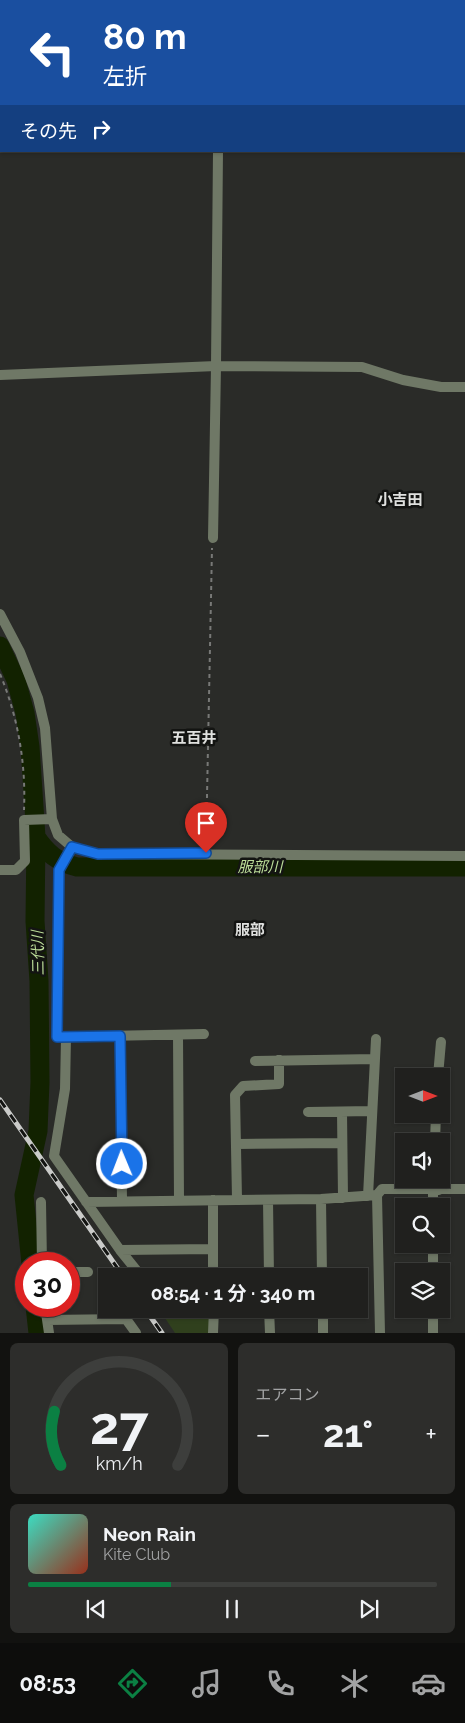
<!DOCTYPE html>
<html lang="ja">
<head>
<meta charset="utf-8">
<style>
	body { margin:0; font-family:Raleway,"Noto Sans JP",sans-serif; background:#2d2d2b; color:#f1f3f6; height:100vh; display:flex; flex-direction:column; font-size:19px; white-space:nowrap }
	* { box-sizing:border-box; margin:0 }
	p { font-size:16px; color:#a2a3a4 }
	.icon { flex:none; width:28px; height:28px; fill:none; stroke:currentColor; stroke-width:2; stroke-linecap:round; stroke-linejoin:round }
	.map { position:relative; height:1333px; overflow:hidden }
	.panel { display:flex; flex-direction:column; gap:10px; padding:10px; background:#121210; flex:1 }
	.panel>* { flex:none }
	.top-card { position:absolute; left:0px; top:0px; width:465px; height:152px; box-shadow:0 1px 4px #0004,0 0 0 1px #3d3e3c; background:#1a4fa0; color:#fff; overflow:hidden }
	.needle { width:32px; rotate:90deg }
	.buttons { position:absolute; left:395px; top:1068px; display:grid; gap:10px }
	.buttons a { display:grid; place-items:center; width:55px; height:55px; border-radius:0px; background:#20201e; box-shadow:0 1px 4px #0004,0 0 0 1px #3d3e3c; font-size:25px }
	.speed { position:absolute; left:15px; top:1252px; display:flex; gap:10px; font-size:25px; font-weight:700; text-align:center }
	.speed>* { display:grid; place-content:center; width:65px; height:65px; border-radius:50%; background:#20201e; box-shadow:0 1px 4px #0004,0 0 0 1px #3d3e3c; line-height:1 }
	.speed .limit { border:8px solid #d22; background:#fff; color:#111 }
	.pin { position:absolute; display:grid; place-items:center; width:42px; height:42px; color:#fff; margin:-51px -21px; border-radius:50% 50% 50% 0; rotate:-45deg; box-shadow:0 0 5px #0007 }
	.pin .icon { rotate:45deg }
	.me { position:absolute; width:55px; margin:-28px; rotate:359deg; stroke-linejoin:round; filter:drop-shadow(0 0 4px #0008) }
	.turn { display:flex; align-items:center; gap:18px; height:105px; padding:0 20px; font-size:22px }
	.turn .icon { width:65px; height:65px; stroke-width:2.5 }
	.turn b { display:block; font-size:35px; line-height:42px }
	.then { display:flex; align-items:center; height:48px; padding:0 20px; background:#0003; gap:10px; font-size:19px }
	.big { font-size:38px; font-weight:700; line-height:1.1 }
	.panel .tile { flex:1; display:flex; flex-direction:column; justify-content:center; gap:8px; min-width:0; padding:0 18px; border-radius:8px; background:#2d2d2b }
	.panel .dial { align-items:center; gap:0 }
	.dial svg { height:130px; overflow:visible; fill:none; stroke:#3d3e3c; stroke-width:7; stroke-linecap:round; text-anchor:middle }
	.dial text { fill:#f1f3f6; stroke:none }
	.song { display:flex; align-items:center; gap:15px }
	.cover { width:60px; height:60px; border-radius:8px; background:linear-gradient(135deg,hsl(170 70% 55%),hsl(10 70% 35%)) }
	.played { height:5px; border-radius:2px; background:linear-gradient(90deg,#0b8043 35%,#3d3e3c 35%) }
	.keys { display:flex; justify-content:space-around; direction:ltr }
	.heat { display:flex; justify-content:space-between; align-items:center; font-size:28px; direction:ltr }
	.panel .tiles { flex:1; display:grid; gap:10px; grid-template-columns:1fr 1fr }
	.tile:last-child { grid-column:span 2 }
	.trip { position:absolute; left:98px; top:1268px; width:270px; height:50px; border-radius:0px; background:#20201e; box-shadow:0 1px 4px #0004,0 0 0 1px #3d3e3c; font-weight:700; line-height:50px; text-align:center }
	.dock { display:flex; height:80px; justify-content:space-around; align-items:center; background:#0d0d0c; color:#a2a3a4 }
	.dock .icon { width:35px; height:35px }
	.dock .active { color:#0b8043 }
	.dock b { font-size:22px; color:#f1f3f6 }
	.map>svg:first-child { display:block }
	.green { fill:#30401d }
	.lines { fill:none; stroke-linecap:round; stroke-linejoin:round }
	.river { stroke:#122200; stroke-width:19 }
	.path { stroke:#787977; stroke-width:2; stroke-dasharray:4 4; stroke-linecap:butt }
	.minor { stroke:#6f7866; stroke-width:10 }
	.rail-casing { stroke:#cacbc9; stroke-width:5 }
	.rail { stroke:#131412; stroke-width:3; stroke-dasharray:9; stroke-linecap:butt }
	.route-casing { stroke:#114b97; stroke-width:12 }
	.route { stroke:#1a73e8; stroke-width:9 }
	.labels { text-anchor:middle; dominant-baseline:central; stroke-width:5; stroke-linejoin:round; paint-order:stroke }
	.neighbourhood-label { font-size:15px; font-weight:bold; fill:#dfe0de; stroke:#131412 }
	.water-label { font-size:15px; font-style:italic; fill:#bcdd99; stroke:#131412 }
</style>
</head>
<body>
<div class="map">
<svg width="465" height="1333" viewBox="0 0 465 1333">
	<rect width="100%" height="100%" fill="#2a2b28"/>
	<path class="green" d="M159 1309H210V1333H175Z"/>
	<g class="lines">
		<path class="river" d="M0 646 16 680 25 713 30 747 36 837 35 921 39 981 40 1082 38 1131 24 1195 31 1264
			M36 837C47 853 57 862 77 867H465
			M35 1306 38 1333"/>
		<path class="path" d="M0 674C18 717 26 763 24 810
			M206 846 212 548"/>
		<path class="minor" d="M223 1V0
			M0 41 1 42
			M464 42H465
			M0 375 216 366 362 367 403 380 441 387H465
			M213 538 216 366 218 151
			M0 614 20 652 38 698 45 728 52 819 58 835 72 847 98 854 465 856
			M72 847 59 870 57 1037 204 1034
			M0 870H16L25 861 24 820 52 819
			M178 1035 179 1200
			M120 1036 122 1201
			M66 1037 65 1089 54 1156 120 1250 141 1276
			M255 1061 375 1059
			M438 1076 441 1042
			M308 1112 372 1111
			M342 1112 343 1198
			M435 1141 436 1114
			M237 1144 342 1143
			M433 1190V1206
			M439 1190 440 1179
			M377 1195 380 1333
			M368 1196 376 1039
			M237 1199 235 1095 243 1086 279 1084V1060
			M321 1199 322 1276
			M213 1200V1276
			M268 1200 269 1276
			M41 1202 42 1264
			M86 1202 321 1199 377 1195 382 1189H465
			M433 1244V1271
			M120 1250 213 1249
			M69 1272H88
			M45 1306 49 1333
			M269 1309 270 1333
			M323 1309V1333
			M433 1309V1333
			M47 1320 126 1319 136 1333
			M213 1333 214 1309"/>
		<g class="rail-casing">
			<path id="rail" d="M0 1100 123 1276
				M145 1309 162 1333"/>
		</g>
		<use href="#rail" class="rail"/>
	</g>
	<g class="lines">
		<g class="route-casing">
			<path id="route" d="M122 1164 120 1036 57 1037 59 870 72 847 98 854 206 853"/>
		</g>
		<use href="#route" class="route"/>
	</g>
	<g class="labels">
		<g class="neighbourhood-label">
			<text x="400" y="500">小吉田</text>
			<text x="194" y="738">五百井</text>
			<text x="250" y="930">服部</text>
		</g>
		<g class="water-label">
			<text x="260" y="867">服部川</text>
			<text transform="translate(38 953) rotate(-91)">三代川</text>
		</g>
	</g>
</svg>
<div class="buttons">
<a><svg class="needle" viewBox="-14 -14 28 28"><path d="M0-13l5 13h-10z" fill="#e53935"/><path d="M0 13l5-13h-10z" fill="#a2a3a4"/></svg></a>
<a><svg class="icon" aria-label="sound" viewBox="0 0 24 24"><path d="M4 9h4l5-4v14l-5-4H4zM17 9q2 3 0 6"/></svg></a>
<a><svg class="icon" aria-label="search" viewBox="0 0 24 24"><circle cx="10" cy="10" r="6"/><path d="M15 15l6 6"/></svg></a>
<a><svg class="icon" aria-label="layers" viewBox="0 0 24 24"><path d="M12 4l9 5-9 5-9-5zM3 14l9 5 9-5"/></svg></a>
</div>
<div class="speed"><div class="limit">30</div></div>
<div class="pin" style="left:206px;top:853px;background:#d93025"><svg class="icon" aria-label="arrive" viewBox="0 0 24 24"><path d="M6 21V4h12l-3 4 3 4H6"/></svg></div>
<svg class="me" style="left:122px;top:1164px" viewBox="-20 -20 40 40"><circle r="17" fill="#1a73e8" stroke="#fff" stroke-width="3"/><path d="M0-11L8 9 0 5-8 9z" fill="#fff"/></svg>
<div class="trip">08:54 · 1 分 · 340 m</div>
<div class="top-card">
<div class="turn"><svg class="icon" aria-label="left" viewBox="0 0 24 24"><path d="M17 20v-9H6M10 6l-5 5 5 5"/></svg><div><b>80 m</b>左折</div></div>
<div class="then">その先<svg class="icon" aria-label="right" viewBox="0 0 24 24"><path d="M7 20v-9h11M14 6l5 5-5 5"/></svg></div>
</div>
</div>
<section class="panel">
<div class="tiles">
<div class="tile dial"><svg viewBox="0 0 100 80">
<path d="M14 69A42 42 0 1 1 86 69"/>
<path d="M14 69A42 42 0 0 1 10 36" stroke="#0b8043"/>
<text x="50" y="56" font-size="32" font-weight="700">27</text>
<text x="50" y="72" font-size="11">km/h</text>
</svg></div>
<div class="tile"><p>エアコン</p>
<div class="heat"><a>−</a><b class="big">21°</b><a>+</a></div>
</div>
<div class="tile">
<div class="song"><i class="cover"></i><div><b>Neon Rain</b><p>Kite Club</p></div></div>
<div class="played"></div>
<div class="keys"><svg class="icon" aria-label="previous" viewBox="0 0 24 24"><path d="M18 5L8 12l10 7zM5 5v14"/></svg><svg class="icon" aria-label="pause" viewBox="0 0 24 24"><path d="M8 5v14M16 5v14"/></svg><svg class="icon" aria-label="next" viewBox="0 0 24 24"><path d="M6 5l10 7-10 7zM19 5v14"/></svg></div>
</div>
</div>
</section>
<nav class="dock">
<b>08:53</b>
<svg class="icon active" aria-label="directions" viewBox="0 0 24 24"><path d="M12 3l9 9-9 9-9-9zM9 14v-3h6M13 9l2 2-2 2"/></svg>
<svg class="icon" aria-label="music" viewBox="0 0 24 24"><path d="M9 18V5l10-2v13"/><circle cx="6" cy="18" r="3"/><circle cx="16" cy="16" r="3"/></svg>
<svg class="icon" aria-label="phone" viewBox="0 0 24 24"><path d="M5 4h4l2 5-3 2q2 4 5 5l2-3 5 2v4C11 20 4 13 5 4z"/></svg>
<svg class="icon" aria-label="climate" viewBox="0 0 24 24"><path d="M12 3v18M4 7l16 10M4 17L20 7"/></svg>
<svg class="icon" aria-label="car" viewBox="0 0 24 24"><path d="M5 17H2v-5l4-1 3-4h7l3 4 3 1v5h-3M9 17h6M6 11h13"/><circle cx="7" cy="17" r="2"/><circle cx="17" cy="17" r="2"/></svg>
</nav>
</body>
</html>
